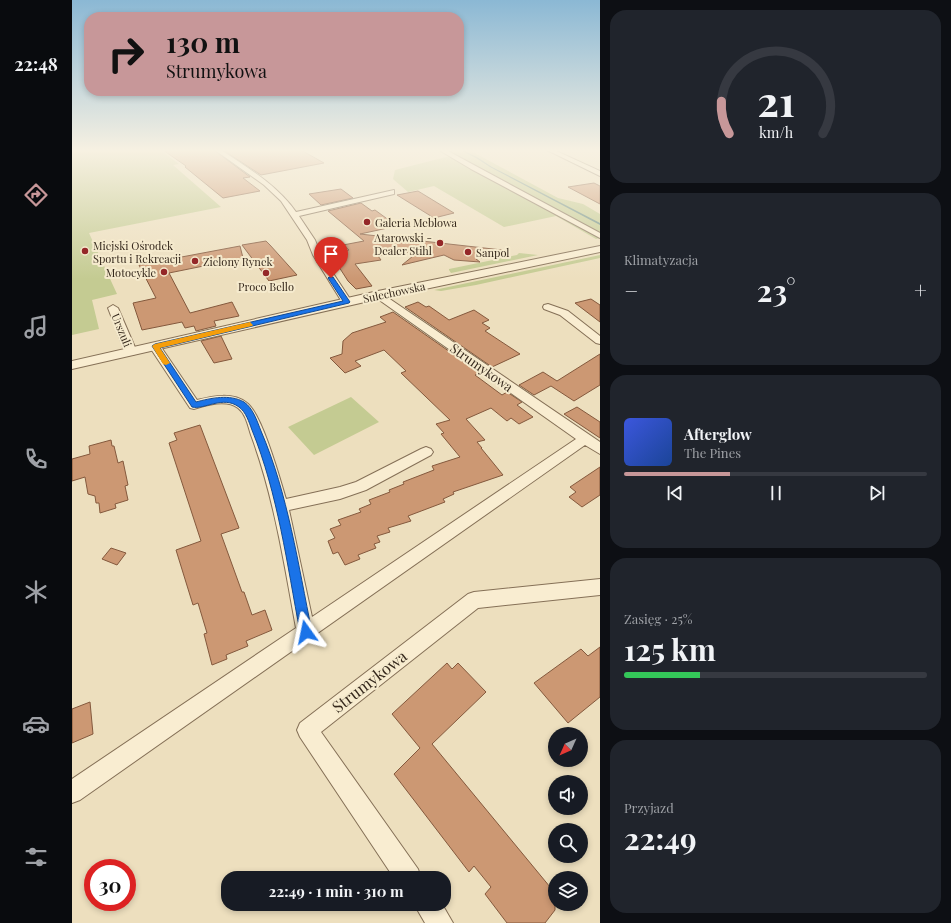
<!DOCTYPE html>
<html lang="pl">
<head>
<meta charset="utf-8">
<style>
	body { margin:0; font-family:"Playfair Display",serif; background:#20242c; color:#f1f3f6; height:100vh; display:flex; flex-direction:column; font-size:15px; white-space:nowrap }
	* { box-sizing:border-box; margin:0 }
	p { font-size:13px; color:#9ea1a6 }
	.icon { flex:none; width:22px; height:22px; fill:none; stroke:currentColor; stroke-width:2; stroke-linecap:round; stroke-linejoin:round }
	.map { position:relative; flex:1; overflow:hidden }
	.details { display:flex; flex-direction:column; gap:10px; padding:10px; background:#0d0f14; width:351px }
	.details>* { flex:none }
	.hud { position:absolute; left:12px; top:12px; width:380px; height:84px; border-radius:16px; box-shadow:0 2px 6px #0003; background:#c79799; color:#111; overflow:hidden }
	.needle { width:26px; rotate:225deg }
	.controls { position:absolute; left:476px; top:727px; display:grid; gap:8px }
	.controls a { display:grid; place-items:center; width:40px; height:40px; border-radius:50%; background:#171b24; box-shadow:0 2px 6px #0003; font-size:20px }
	.speed { position:absolute; left:12px; top:859px; display:flex; gap:8px; font-size:20px; font-weight:700; text-align:center }
	.speed>* { display:grid; place-content:center; width:52px; height:52px; border-radius:50%; background:#171b24; box-shadow:0 2px 6px #0003; line-height:1 }
	.speed .limit { border:6px solid #d22; background:#fff; color:#111 }
	.pin { position:absolute; display:grid; place-items:center; width:34px; height:34px; color:#fff; margin:-41px -17px; border-radius:50% 50% 50% 0; rotate:-45deg; box-shadow:0 0 4px #0007 }
	.pin .icon { rotate:45deg }
	.me { position:absolute; width:44px; margin:-22px; rotate:348deg; stroke-linejoin:round; filter:drop-shadow(0 0 3px #0008) }
	.turn { display:flex; align-items:center; gap:14px; height:84px; padding:0 16px; font-size:18px }
	.turn .icon { width:52px; height:52px; stroke-width:2.5 }
	.turn b { display:block; font-size:28px; line-height:34px }
	.big { font-size:30px; font-weight:700; line-height:1.1 }
	.details .card { flex:1; display:flex; flex-direction:column; justify-content:center; gap:6px; min-width:0; padding:0 14px; border-radius:16px; background:#20242c }
	.details .dial { align-items:center; gap:0 }
	.dial svg { height:104px; overflow:visible; fill:none; stroke:#363941; stroke-width:7; stroke-linecap:round; text-anchor:middle }
	.dial text { fill:#f1f3f6; stroke:none }
	.song { display:flex; align-items:center; gap:12px }
	.cover { width:48px; height:48px; border-radius:6px; background:linear-gradient(135deg,hsl(230 70% 55%),hsl(220 70% 35%)) }
	.played { height:4px; border-radius:2px; background:linear-gradient(90deg,#c79799 35%,#363941 35%) }
	.keys { display:flex; justify-content:space-around; direction:ltr }
	.heat { display:flex; justify-content:space-between; align-items:center; font-size:22px; direction:ltr }
	.charge { height:6px; border-radius:3px; background:linear-gradient(90deg,#34c759 25%,#363941 0) }
	.trip { position:absolute; left:149px; top:871px; width:230px; height:40px; border-radius:16px; background:#171b24; box-shadow:0 2px 6px #0003; font-weight:700; line-height:40px; text-align:center }
	main { display:flex; flex:1; min-height:0 }
	.dock { display:flex; flex-direction:column; width:72px; justify-content:space-around; align-items:center; background:#090b0e; color:#9ea1a6 }
	.dock .icon { width:28px; height:28px }
	.dock .active { color:#c79799 }
	.dock b { font-size:18px; color:#f1f3f6 }
	.map>svg:first-child { display:block }
	.green { fill:#c4cb92 }
	.lines { fill:none; stroke-linecap:round; stroke-linejoin:round }
	.stream { fill:#698c84; fill-rule:evenodd }
	.building { fill:#cc9873; stroke:#84593d }
	.minor-casing { stroke:#857057; stroke-width:2 }
	.tertiary-casing { stroke:#857057; stroke-width:2 }
	.minor { fill:#f9edd1; fill-rule:evenodd }
	.tertiary { fill:#f9edd1; fill-rule:evenodd }
	.route { fill:#1a73e8; stroke:#114b97 }
	.slow { fill:#f59e0b }
	.poi-dot { fill:#942728; stroke:#f5eacd; stroke-width:1.5 }
	.labels { text-anchor:middle; dominant-baseline:central; stroke-width:4; stroke-linejoin:round; paint-order:stroke }
	.far-poi-label { font-size:11px; fill:#35281c; stroke:#f5eacd; text-anchor:start }
	.far-street-label { font-size:11px; fill:#35281c; stroke:#f5eacd }
	.street-label { font-size:13px; fill:#35281c; stroke:#f5eacd }
	.near-street-label { font-size:16px; fill:#35281c; stroke:#f5eacd }
</style>
</head>
<body>
<main>
<nav class="dock">
<b>22:48</b>
<svg class="icon active" aria-label="directions" viewBox="0 0 24 24"><path d="M12 3l9 9-9 9-9-9zM9 14v-3h6M13 9l2 2-2 2"/></svg>
<svg class="icon" aria-label="music" viewBox="0 0 24 24"><path d="M9 18V5l10-2v13"/><circle cx="6" cy="18" r="3"/><circle cx="16" cy="16" r="3"/></svg>
<svg class="icon" aria-label="phone" viewBox="0 0 24 24"><path d="M5 4h4l2 5-3 2q2 4 5 5l2-3 5 2v4C11 20 4 13 5 4z"/></svg>
<svg class="icon" aria-label="climate" viewBox="0 0 24 24"><path d="M12 3v18M4 7l16 10M4 17L20 7"/></svg>
<svg class="icon" aria-label="car" viewBox="0 0 24 24"><path d="M5 17H2v-5l4-1 3-4h7l3 4 3 1v5h-3M9 17h6M6 11h13"/><circle cx="7" cy="17" r="2"/><circle cx="17" cy="17" r="2"/></svg>
<svg class="icon" aria-label="filters" viewBox="0 0 24 24"><path d="M4 7h16M4 17h16"/><circle cx="9" cy="7" r="2"/><circle cx="15" cy="17" r="2"/></svg>
</nav>
<div class="map">
<svg width="528" height="923" viewBox="0 0 528 923">
	<rect width="100%" height="100%" fill="#eddfbe"/>
	<path class="green" d="M0 150H88L107 164 101 165 149 207 17 233 45 294 20 300 27 329 0 335Z
		M372 150H397L486 198 511 204 528 214V238L524 239 484 216 432 227 362 186 336 192 321 179 323 170 378 156Z
		M447 253 466 255 379 273 377 270V269L445 255Z
		M528 255V258L404 285 369 291 362 290Z
		M279 397 307 422 242 455 216 427Z"/>
	<g class="lines">
		<path class="stream" d="M388 150H390L405 157 420 167 528 223V225L418 167 404 158Z"/>
	</g>
	<path class="building" d="M91 150H142L178 177 171 178 188 191 151 198 113 167 114 166Z
		M151 150H229L252 163 189 175Z
		M522 183 528 186V204L496 187Z
		M269 189 281 198 249 205 237 194Z
		M346 191 382 213 362 218 325 195Z
		M289 203 300 211 303 210 325 226 288 234 430 250V253L404 259 408 262 382 260 372 255 330 265 341 256 334 251 306 256 309 260 283 264 300 286 284 289 276 281 258 253 277 250 271 245 292 241 256 211Z
		M194 241 198 245 225 275 197 281 170 245Z
		M168 246 171 258 97 273 118 313 160 302 167 316 142 321 144 326 124 331 122 326 113 328 110 322 70 330 61 303 84 298 67 265Z
		M519 299 528 305V322L503 303Z
		M346 302 354 307 357 306 377 320 402 310 417 320 410 323 418 328 413 331 448 354 420 367 333 307Z
		M321 312 408 373 403 375 430 395 435 392 450 402 445 405 461 417 447 424 439 418 435 421 419 408 394 419 413 440 405 442 410 448H409L431 475 381 492 382 494 371 499 373 502 336 516 339 521 316 528 318 532 305 536 308 542 302 544 304 548 286 555 288 559 273 565 266 552 261 554 256 541 263 538 258 529 269 525 266 520 289 512 287 509 299 504 297 500 318 492 317 490 332 484 331 482 362 470 360 466 388 457 369 434 372 433 364 424 378 420 329 373 334 371 312 350 283 361 289 366 273 373 258 358 270 354 271 341 280 333 314 322 308 317Z
		M149 336 160 359 142 363 129 341Z
		M528 354V385L502 401 479 386 462 395 447 385 471 372 485 381Z
		M505 407 528 422V438L492 414Z
		M128 425 167 528 149 534 170 592H172L180 615 193 610 200 630 174 641 176 646 154 655 155 659 140 665 132 634 135 633 126 603 121 605 104 550 129 541 97 443 105 440 102 433Z
		M39 440 40 446H42L46 463 51 461 56 485 53 486 56 500 43 504 44 508 28 513 27 503H24L23 496 16 494 13 477 0 481V459L18 454 17 446Z
		M528 467V495L510 507 497 497 504 492 498 487Z
		M39 548 54 553 45 565 30 559Z
		M528 647V697L496 723 462 683 509 649 516 656Z
		M375 663 380 669 386 663 414 692 360 744 483 893V910L473 923H435L413 894 419 887 402 866 397 872 322 774 348 748 320 714Z
		M18 702 21 734 0 743V709Z"/>
	<g class="lines">
		<g class="minor-casing">
			<path id="minor" d="M143 150H149C176 168 205 185 224 212L322 190V194L227 216 243 240 249 255 280 302 279 304H271L270 302 241 255 235 240 209 201 192 185Z
				M367 150H374L528 233V238L399 169Z
				M475 150H482L528 171V176Z
				M306 292 309 293 528 442V454L513 445 8 800 0 803V779L224 628C212 563 202 497 179 435 176 426 174 414 166 408 154 399 135 405 122 409L118 408 77 346 79 344H87L125 400C141 396 161 392 175 403 190 414 208 479 214 499L268 487 284 482 349 449 354 447 359 449 361 452 359 455 294 490 268 499 217 510 240 617 504 439 303 297 301 295Z
				M476 304 496 311 528 336V344L524 343 488 315 472 309 471 307 472 305Z
				M41 305 46 308 65 352 63 354 59 355 53 352 36 308Z
				M528 579V595L406 608 249 732 346 869 349 878H322L228 737 225 730 228 723 396 594 402 592Z
				M342 904H370L381 923H353Z"/>
		</g>
		<g class="tertiary-casing">
			<path id="tertiary" d="M528 246V252L306 299 0 369V361L306 291Z"/>
		</g>
		<use href="#minor" class="minor"/>
		<use href="#tertiary" class="tertiary"/>
	</g>
	<linearGradient id="sky" x2="0" y2="1"><stop stop-color="#8bb8d4"/><stop offset="0.54" stop-color="#f7f1e2"/><stop offset="1" stop-color="#f7f1e2" stop-opacity="0"/></linearGradient>
	<rect width="528" height="279" fill="url(#sky)"/>
	<path class="route" d="M257 277H261L278 302 277 303 88 348 124 402C139 398 158 394 172 402 181 408 185 421 189 431 216 494 226 564 240 632L239 636 234 637 230 636 228 632C215 564 206 494 180 430 177 422 174 412 167 407 151 395 132 410 120 407L80 346 83 344 271 301 256 278Z"/>
	<path class="slow" d="M178 322 181 325 180 326 88 348 98 363 94 365 91 364 80 346 83 344Z"/>
	<g class="poi-dot">
		<circle cx="295" cy="222" r="4"/>
		<circle cx="368" cy="243" r="4"/>
		<circle cx="13" cy="251" r="4"/>
		<circle cx="396" cy="252" r="4"/>
		<circle cx="123" cy="261" r="4"/>
		<circle cx="92" cy="272" r="4"/>
		<circle cx="194" cy="273" r="4"/>
	</g>
	<g class="labels">
		<g class="far-poi-label">
			<text x="303" y="222">Galeria Meblowa</text>
			<text x="360" y="237" text-anchor="end">Atarowski -<tspan x="360" dy="13">Dealer Stihl</tspan></text>
			<text x="21" y="245">Miejski Ośrodek<tspan x="21" dy="13">Sportu i Rekreacji</tspan></text>
			<text x="404" y="252">Sanpol</text>
			<text x="131" y="261">Zielony Rynek</text>
			<text x="84" y="272" text-anchor="end">Motocykle</text>
			<text x="194" y="286" text-anchor="middle">Proco Bello</text>
		</g>
		<g class="far-street-label">
			<text transform="translate(322 292) rotate(-12)">Sulechowska</text>
			<text transform="translate(50 330) rotate(68)">Urszuli</text>
		</g>
		<g class="street-label">
			<text transform="translate(410 367) rotate(35)">Strumykowa</text>
		</g>
		<g class="near-street-label">
			<text transform="translate(297 681) rotate(-38)">Strumykowa</text>
		</g>
	</g>
</svg>
<div class="controls">
<a><svg class="needle" viewBox="-14 -14 28 28"><path d="M0-13l5 13h-10z" fill="#e53935"/><path d="M0 13l5-13h-10z" fill="#9ea1a6"/></svg></a>
<a><svg class="icon" aria-label="sound" viewBox="0 0 24 24"><path d="M4 9h4l5-4v14l-5-4H4zM17 9q2 3 0 6"/></svg></a>
<a><svg class="icon" aria-label="search" viewBox="0 0 24 24"><circle cx="10" cy="10" r="6"/><path d="M15 15l6 6"/></svg></a>
<a><svg class="icon" aria-label="layers" viewBox="0 0 24 24"><path d="M12 4l9 5-9 5-9-5zM3 14l9 5 9-5"/></svg></a>
</div>
<div class="speed"><div class="limit">30</div></div>
<div class="pin" style="left:259px;top:278px;background:#d93025"><svg class="icon" aria-label="arrive" viewBox="0 0 24 24"><path d="M6 21V4h12l-3 4 3 4H6"/></svg></div>
<svg class="me" style="left:234px;top:632px" viewBox="-20 -20 40 40"><path d="M0-17L14 15 0 8-14 15z" fill="#1a73e8" stroke="#fff" stroke-width="4"/></svg>
<div class="trip">22:49 · 1 min · 310 m</div>
<div class="hud">
<div class="turn"><svg class="icon" aria-label="right" viewBox="0 0 24 24"><path d="M7 20v-9h11M14 6l5 5-5 5"/></svg><div><b>130 m</b>Strumykowa</div></div>
</div>
</div>
<section class="details">
<div class="card dial"><svg viewBox="0 0 100 80">
<path d="M14 69A42 42 0 1 1 86 69"/>
<path d="M14 69A42 42 0 0 1 8 44" stroke="#c79799"/>
<text x="50" y="56" font-size="32" font-weight="700">21</text>
<text x="50" y="72" font-size="11">km/h</text>
</svg></div>
<div class="card"><p>Klimatyzacja</p>
<div class="heat"><a>−</a><b class="big">23°</b><a>+</a></div>
</div>
<div class="card">
<div class="song"><i class="cover"></i><div><b>Afterglow</b><p>The Pines</p></div></div>
<div class="played"></div>
<div class="keys"><svg class="icon" aria-label="previous" viewBox="0 0 24 24"><path d="M18 5L8 12l10 7zM5 5v14"/></svg><svg class="icon" aria-label="pause" viewBox="0 0 24 24"><path d="M8 5v14M16 5v14"/></svg><svg class="icon" aria-label="next" viewBox="0 0 24 24"><path d="M6 5l10 7-10 7zM19 5v14"/></svg></div>
</div>
<div class="card"><p>Zasięg · 25%</p><b class="big">125 km</b><div class="charge"></div></div>
<div class="card"><p>Przyjazd</p><b class="big">22:49</b></div>
</section>
</main>
</body>
</html>
